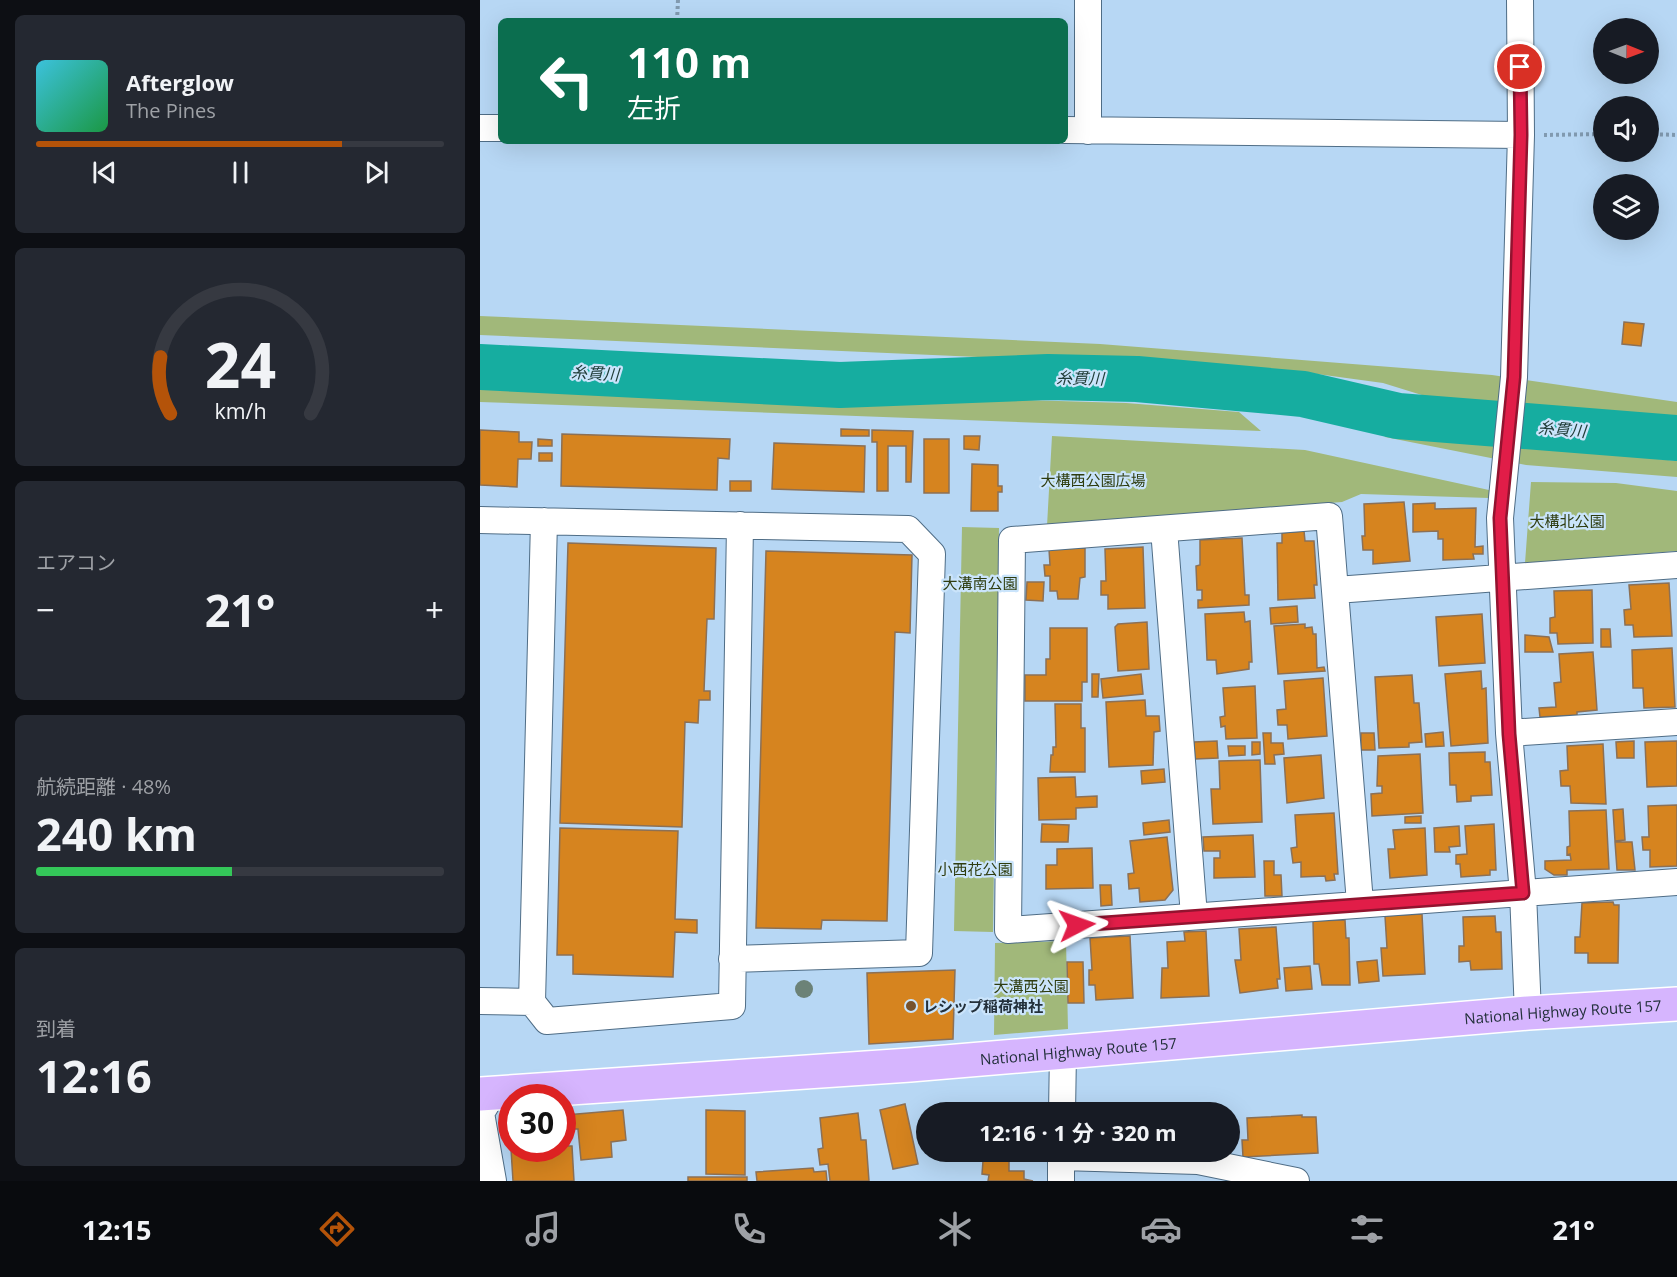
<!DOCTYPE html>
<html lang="ja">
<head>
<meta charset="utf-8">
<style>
	body { margin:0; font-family:"Open Sans","Noto Sans JP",sans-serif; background:#242831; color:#f1f3f6; height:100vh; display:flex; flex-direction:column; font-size:22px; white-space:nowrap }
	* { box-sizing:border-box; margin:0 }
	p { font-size:20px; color:#9ea1a6 }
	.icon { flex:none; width:33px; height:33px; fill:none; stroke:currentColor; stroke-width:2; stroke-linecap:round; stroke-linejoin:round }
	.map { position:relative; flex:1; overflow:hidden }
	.panel { display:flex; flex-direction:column; gap:15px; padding:15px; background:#0d0f14; width:480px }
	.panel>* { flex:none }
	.banner { position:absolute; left:18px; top:18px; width:570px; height:126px; border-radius:9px; box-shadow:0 6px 24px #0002; background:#0b6e4f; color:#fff; overflow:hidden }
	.needle { width:39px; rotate:91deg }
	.tools { position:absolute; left:1113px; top:18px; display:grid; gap:12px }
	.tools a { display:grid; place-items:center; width:66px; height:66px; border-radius:50%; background:#171b24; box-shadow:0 6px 24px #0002; font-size:30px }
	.speed { position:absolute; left:18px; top:1084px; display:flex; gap:12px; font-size:30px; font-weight:700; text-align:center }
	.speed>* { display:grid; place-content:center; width:78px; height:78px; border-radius:50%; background:#171b24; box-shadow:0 6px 24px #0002; line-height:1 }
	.speed .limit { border:9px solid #d22; background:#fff; color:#111 }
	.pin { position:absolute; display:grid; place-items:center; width:51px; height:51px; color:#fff; margin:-26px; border:3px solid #fff; border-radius:50%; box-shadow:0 2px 6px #0007 }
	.me { position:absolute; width:66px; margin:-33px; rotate:86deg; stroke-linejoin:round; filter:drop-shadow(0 0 4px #0008) }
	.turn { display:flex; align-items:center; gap:21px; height:126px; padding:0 30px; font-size:27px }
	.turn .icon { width:78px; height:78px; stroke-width:2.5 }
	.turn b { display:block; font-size:42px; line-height:51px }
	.big { font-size:45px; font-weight:700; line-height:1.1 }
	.panel .card { flex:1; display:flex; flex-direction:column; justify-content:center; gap:9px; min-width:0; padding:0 21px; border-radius:9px; background:#242831 }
	.panel .dial { align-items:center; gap:0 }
	.dial svg { height:156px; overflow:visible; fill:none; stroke:#363941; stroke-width:7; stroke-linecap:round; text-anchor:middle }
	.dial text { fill:#f1f3f6; stroke:none }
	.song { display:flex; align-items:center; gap:18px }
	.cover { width:72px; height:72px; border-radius:9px; background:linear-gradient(135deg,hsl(190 70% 55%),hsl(140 70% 35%)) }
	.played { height:6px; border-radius:3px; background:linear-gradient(90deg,#b45309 75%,#363941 75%) }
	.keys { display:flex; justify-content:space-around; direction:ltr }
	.heat { display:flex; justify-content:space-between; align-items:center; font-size:33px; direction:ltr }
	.charge { height:9px; border-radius:4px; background:linear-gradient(90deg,#34c759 48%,#363941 0) }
	.trip { position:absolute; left:436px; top:1102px; width:324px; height:60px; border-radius:30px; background:#171b24; box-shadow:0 6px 24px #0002; font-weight:700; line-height:60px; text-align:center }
	.menu { display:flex; height:96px; justify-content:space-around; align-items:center; background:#090b0e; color:#9ea1a6 }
	.menu .icon { width:42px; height:42px }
	.menu .selected { color:#b45309 }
	.menu b { font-size:27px; color:#f1f3f6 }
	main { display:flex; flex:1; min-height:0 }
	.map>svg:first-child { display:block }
	.green { fill:#a1b87a }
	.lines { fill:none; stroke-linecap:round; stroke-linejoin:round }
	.river { stroke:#16ada0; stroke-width:46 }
	.building { fill:#d6841f; stroke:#8c7055; stroke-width:1.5 }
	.minor-casing { stroke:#4f6d86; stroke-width:28 }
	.highway-casing { stroke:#fff; stroke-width:36 }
	.path { stroke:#819ab0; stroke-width:4; stroke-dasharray:3 3; stroke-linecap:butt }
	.minor { stroke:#fff; stroke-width:26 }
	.highway { stroke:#d6b5fe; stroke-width:33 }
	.tree { fill:#6c8277 }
	.route-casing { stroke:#92132f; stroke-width:15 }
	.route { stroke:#e11d48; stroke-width:10 }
	.poi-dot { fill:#77522d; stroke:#cae4fb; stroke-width:2 }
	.labels { text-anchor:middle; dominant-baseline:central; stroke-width:4.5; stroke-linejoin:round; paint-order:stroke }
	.park-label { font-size:15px; fill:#2f3d10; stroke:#cae4fb }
	.poi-label { font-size:15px; font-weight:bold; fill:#23303b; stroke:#cae4fb; text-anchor:start }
	.street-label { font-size:15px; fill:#23303b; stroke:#cae4fb }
	.water-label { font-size:16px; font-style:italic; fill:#213d39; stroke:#cae4fb }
</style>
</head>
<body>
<main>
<section class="panel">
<div class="card">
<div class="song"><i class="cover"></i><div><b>Afterglow</b><p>The Pines</p></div></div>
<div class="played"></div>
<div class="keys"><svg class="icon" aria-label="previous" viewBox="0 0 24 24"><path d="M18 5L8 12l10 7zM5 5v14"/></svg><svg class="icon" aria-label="pause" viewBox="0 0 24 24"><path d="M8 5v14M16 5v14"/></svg><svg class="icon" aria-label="next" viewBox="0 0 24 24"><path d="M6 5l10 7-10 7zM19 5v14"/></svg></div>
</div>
<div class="card dial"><svg viewBox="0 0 100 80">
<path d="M14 69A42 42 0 1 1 86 69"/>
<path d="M14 69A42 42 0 0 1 9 40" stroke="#b45309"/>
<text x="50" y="56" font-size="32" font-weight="700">24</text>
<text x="50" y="72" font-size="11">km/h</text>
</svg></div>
<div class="card"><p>エアコン</p>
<div class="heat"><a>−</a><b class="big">21°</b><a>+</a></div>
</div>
<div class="card"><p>航続距離 · 48%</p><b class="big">240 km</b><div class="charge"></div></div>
<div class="card"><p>到着</p><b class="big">12:16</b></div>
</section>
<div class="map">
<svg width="1197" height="1181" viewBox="0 0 1197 1181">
	<rect width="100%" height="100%" fill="#b7d7f4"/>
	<path class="green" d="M0 316 620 344 1012 375 1197 402V424L945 396 903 383 815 371 0 335Z
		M0 375 326 387 444 397 646 403 759 412 781 431 0 402Z
		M898 419 990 439 1197 461V477L1046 465 905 437Z
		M572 436 825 450 1009 490V498L881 494 862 502 567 526Z
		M1051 482 1136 483 1197 491V551L1045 563Z
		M482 527 519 528 513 932 474 931Z
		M586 941 588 1029 514 1035 515 943Z"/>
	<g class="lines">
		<path class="river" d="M0 367 360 385 568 377 657 379 823 394 918 416 1197 438"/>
	</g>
	<path class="building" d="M1144 322 1164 324 1161 346 1142 344Z
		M361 429 389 430V436H361Z
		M0 430 39 432V442H52L51 459H38L37 487 0 485Z
		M392 430 433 431 431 482H426V446H408V491H397V442H392Z
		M82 434 250 439 249 459 238 458 237 490 81 486Z
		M484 436H500L499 450 484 449Z
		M58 439 72 440V446H58Z
		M444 439H469V493H444Z
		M294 443 385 446 384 492 292 489Z
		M59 453H72V461H59Z
		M492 464 518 465V486H522V492H518V511H491Z
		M250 481H271V491H250Z
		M924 502 930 561 893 564V550H883L882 536H885L884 504Z
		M955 503V509L996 508 995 547 1003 546V554H993L994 559 963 560V539H958V531L933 532V504Z
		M824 531 825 541H834L837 585H834L835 598 798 600 797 543H802V533Z
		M762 538 765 595H769V605L718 608V600H722V590H717L716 566 720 565V540Z
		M88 543 236 548 234 619H227L224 691H230V700H219L218 723 205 722 202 827 80 823Z
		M663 547 665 608 628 609V595H621V581H626L625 549Z
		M605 548V577L600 578 598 599H578L577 591H570V576H565L564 565H570L569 549Z
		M286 551 432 555 430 633 415 632 407 921 342 920 341 929 276 928Z
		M547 582H564L563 601 546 600Z
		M1189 583 1192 636 1154 637 1153 625H1145L1144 610 1151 609 1149 585Z
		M1112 590 1113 643 1078 644 1077 633H1070V618L1075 617 1074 591Z
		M817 606 818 622 791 624 790 608Z
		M764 612 765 622 770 621 772 662H769V669L737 674 736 660H727L725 614Z
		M1002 614 1005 663 959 666 956 617Z
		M667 622 669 669 638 671 635 627 638 624Z
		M825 624V628L832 627 833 634H836L837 668 844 667 845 671 798 674 794 626Z
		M570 628H607V682H602V701H545V675H566V659H570Z
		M1121 629H1130L1131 647H1121Z
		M1045 635 1069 637 1073 652H1045Z
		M1192 648 1195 707 1164 708 1163 688H1153L1152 650Z
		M1113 652 1117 710 1097 712V715L1060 717 1059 708 1076 707 1074 683 1081 682 1079 654Z
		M1001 671 1002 689 1006 688 1008 743 971 746 965 674Z
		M612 674H619L618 697H612Z
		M661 674 663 694 623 698 621 679Z
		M932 675 934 703H939L942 742 929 743V747L899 748 895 677Z
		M843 678 847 736 808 739 807 725H798L797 710 806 709 804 681Z
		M775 686 777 738 746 739 745 726 741 727 740 717 745 716 743 688Z
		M665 700 666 716H679L680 731 674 732 673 765 629 767 626 702Z
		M575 704H601V728H605V772H570L571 755H573V747H576Z
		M963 732 964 746 946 747 945 734Z
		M783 733H791V743H803L804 754 794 755 795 764H785Z
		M881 733H894L895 750H881Z
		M737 741 738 758 715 759 714 742Z
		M1154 741V758H1137L1136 742Z
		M1197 741V786L1167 787 1165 742Z
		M772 742H780V754L772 755Z
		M1123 744 1126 804 1091 803 1090 786H1081L1080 771 1088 770 1087 746Z
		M748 746H765V755L749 756Z
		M1005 752V762H1010L1012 795 991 796V801L977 802 976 785H970L969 753Z
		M940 754 943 813 892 816 891 794 902 793V786H897L898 756Z
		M841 755 844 798 807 803 804 758Z
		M780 760 782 822 733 824 731 789H740L739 761Z
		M684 769 685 782 662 784 661 771Z
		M595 777 596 797 617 796V807L596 808V819L559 820 558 778Z
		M1197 805V866L1170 867V850H1163L1162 837H1169L1168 806Z
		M1143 809 1145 840 1135 841 1133 810Z
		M1126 810 1129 869 1087 870V875H1074L1065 869V861L1091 860 1090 854 1087 855V847L1090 846 1089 811Z
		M854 813 858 874H854L855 880 846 881 845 876 821 877V862L813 863 811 848 817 847 815 815Z
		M941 816V823H925V817Z
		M689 820 690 832 664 835 663 823Z
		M562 824 589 825 588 842H561Z
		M1014 824 1016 870H1010V875L981 877 980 864H976V855L987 854 985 826Z
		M979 826 980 846 969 847 970 852H955L954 828Z
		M80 828 198 831 195 919 217 920V933L195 932 193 977 93 974V955H77Z
		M945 828 947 875 910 878 908 849H915L913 830Z
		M773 835 775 877 734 878V858H740V851H724L723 837Z
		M687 837 693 890 685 900 660 902 659 888 649 889 648 874 654 873 650 841Z
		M1135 842H1152L1155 870H1137Z
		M612 848 613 888 566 889V865H577V849Z
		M784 861H794V875H801L802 896H785Z
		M620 885H631L632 905 621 906Z
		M1133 902 1134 905H1139L1138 963H1108V953H1095V937H1100L1102 903Z
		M942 914 945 974 903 976 901 948H907L905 916Z
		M1015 916 1016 932H1021L1022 969 991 970 990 961 979 962V946H984L983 917Z
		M865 920 866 938H869L870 985H842L839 964H834L833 921Z
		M796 927 800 979H797L798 988 760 993 755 960H761L759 929Z
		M726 931 729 996 681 998 682 968H688L687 942 705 941 704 932Z
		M650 936 653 998 616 1000 615 985H609V970H612L610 938Z
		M897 960 899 981 879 983 877 962Z
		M587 962H603L604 1003H588Z
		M830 966 832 989 806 991 804 968Z
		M475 970 473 1039 389 1044 387 973Z
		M425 1104 438 1164 413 1169 400 1110Z
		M143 1110 146 1140 131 1142 132 1157 101 1160 98 1129H92L87 1123 86 1115Z
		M226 1110 265 1111V1175L226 1174Z
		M378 1113 381 1140H386L389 1181H350L348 1164 340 1165 338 1149 343 1148 340 1118Z
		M822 1115V1117H836L838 1153 763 1157 762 1140H768L767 1118Z
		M82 1146H92L94 1181H33L31 1149H82Z
		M503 1161H529V1171H544V1179L553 1181H508L509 1175 502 1174Z
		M333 1168 334 1172 346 1171 347 1181H277L276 1172Z
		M208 1177H267V1181H208Z"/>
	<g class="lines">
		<g class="minor-casing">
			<path id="minor" d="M1040 0 1041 135 1034 377 1020 518 1029 733 1043 893 1048 1013
				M0 128H21
				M585 130 1041 135
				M608 131V0
				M0 520 428 529 452 554 439 953 252 959
				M684 529 714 916
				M856 590 1197 565
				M1029 733 1197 722
				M880 903 849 516 532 540 528 930 1197 882
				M0 1001 52 1002 67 1021 252 1006 260 525
				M52 1002 64 521
				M582 1113 583 1052
				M581 1157 718 1161 816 1181
				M13 1181 1 1113 13 1093
				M581 1181V1152"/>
		</g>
		<g class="highway-casing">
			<g id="highway">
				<path id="s1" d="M0 1094 430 1065 1048 1013 1197 1004"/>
			</g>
		</g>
		<path class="path" d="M197 21 198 0
			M1168 134 1197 135
			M1064 135 1124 134"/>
		<use href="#minor" class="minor"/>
		<use href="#highway" class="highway"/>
	</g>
	<circle class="tree" cx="324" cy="989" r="9"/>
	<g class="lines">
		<g class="route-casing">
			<path id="route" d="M597 925 1043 893 1029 734 1020 518 1034 377 1041 135 1040 67"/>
		</g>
		<use href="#route" class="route"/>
	</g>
	<circle class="poi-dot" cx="431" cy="1006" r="6"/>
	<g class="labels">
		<g class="park-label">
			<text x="613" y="480">大構西公園広場</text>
			<text x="1087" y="521">大構北公園</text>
			<text x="500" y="583">大溝南公園</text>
			<text x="495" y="869">小西花公園</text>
			<text x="551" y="986">大溝西公園</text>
		</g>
		<g class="poi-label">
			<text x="443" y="1006">レシップ稲荷神社</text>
		</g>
		<g class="street-label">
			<text stroke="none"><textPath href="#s1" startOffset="1086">National Highway Route 157</textPath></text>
			<text stroke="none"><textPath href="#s1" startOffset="600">National Highway Route 157</textPath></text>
		</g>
		<g class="water-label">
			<text transform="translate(115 373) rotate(3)">糸貫川</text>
			<text transform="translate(600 378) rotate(1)">糸貫川</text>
			<text transform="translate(1082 429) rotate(5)">糸貫川</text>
		</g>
	</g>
</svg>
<div class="tools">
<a><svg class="needle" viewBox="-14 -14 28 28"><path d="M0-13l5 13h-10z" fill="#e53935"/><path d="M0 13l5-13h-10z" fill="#9ea1a6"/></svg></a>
<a><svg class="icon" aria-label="sound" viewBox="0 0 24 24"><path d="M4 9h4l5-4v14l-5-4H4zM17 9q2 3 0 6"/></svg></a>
<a><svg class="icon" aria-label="layers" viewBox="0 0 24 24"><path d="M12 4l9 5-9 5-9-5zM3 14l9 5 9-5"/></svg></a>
</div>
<div class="speed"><div class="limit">30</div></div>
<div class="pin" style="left:1040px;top:67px;background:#d93025"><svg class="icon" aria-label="arrive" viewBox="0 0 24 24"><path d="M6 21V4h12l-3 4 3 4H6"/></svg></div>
<svg class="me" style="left:597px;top:925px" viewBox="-20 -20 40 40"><path d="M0-17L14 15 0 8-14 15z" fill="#e11d48" stroke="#fff" stroke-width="4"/></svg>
<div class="trip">12:16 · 1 分 · 320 m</div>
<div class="banner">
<div class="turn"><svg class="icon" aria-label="left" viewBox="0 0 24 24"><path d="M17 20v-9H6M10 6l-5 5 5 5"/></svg><div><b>110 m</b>左折</div></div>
</div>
</div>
</main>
<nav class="menu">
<b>12:15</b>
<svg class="icon selected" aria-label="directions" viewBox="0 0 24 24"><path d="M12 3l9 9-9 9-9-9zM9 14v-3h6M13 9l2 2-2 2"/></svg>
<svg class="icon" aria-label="music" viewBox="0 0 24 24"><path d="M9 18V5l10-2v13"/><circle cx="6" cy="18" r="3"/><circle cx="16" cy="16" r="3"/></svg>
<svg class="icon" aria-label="phone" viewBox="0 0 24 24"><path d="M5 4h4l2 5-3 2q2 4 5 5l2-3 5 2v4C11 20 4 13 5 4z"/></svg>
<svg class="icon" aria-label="climate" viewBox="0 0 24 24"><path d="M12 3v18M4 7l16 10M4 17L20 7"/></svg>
<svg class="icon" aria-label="car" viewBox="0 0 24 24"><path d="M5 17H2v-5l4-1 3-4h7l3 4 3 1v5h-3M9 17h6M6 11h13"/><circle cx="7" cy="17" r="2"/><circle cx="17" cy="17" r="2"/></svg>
<svg class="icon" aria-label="filters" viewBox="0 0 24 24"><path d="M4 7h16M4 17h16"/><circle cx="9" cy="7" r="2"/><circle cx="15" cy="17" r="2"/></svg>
<b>21°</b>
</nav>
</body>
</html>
